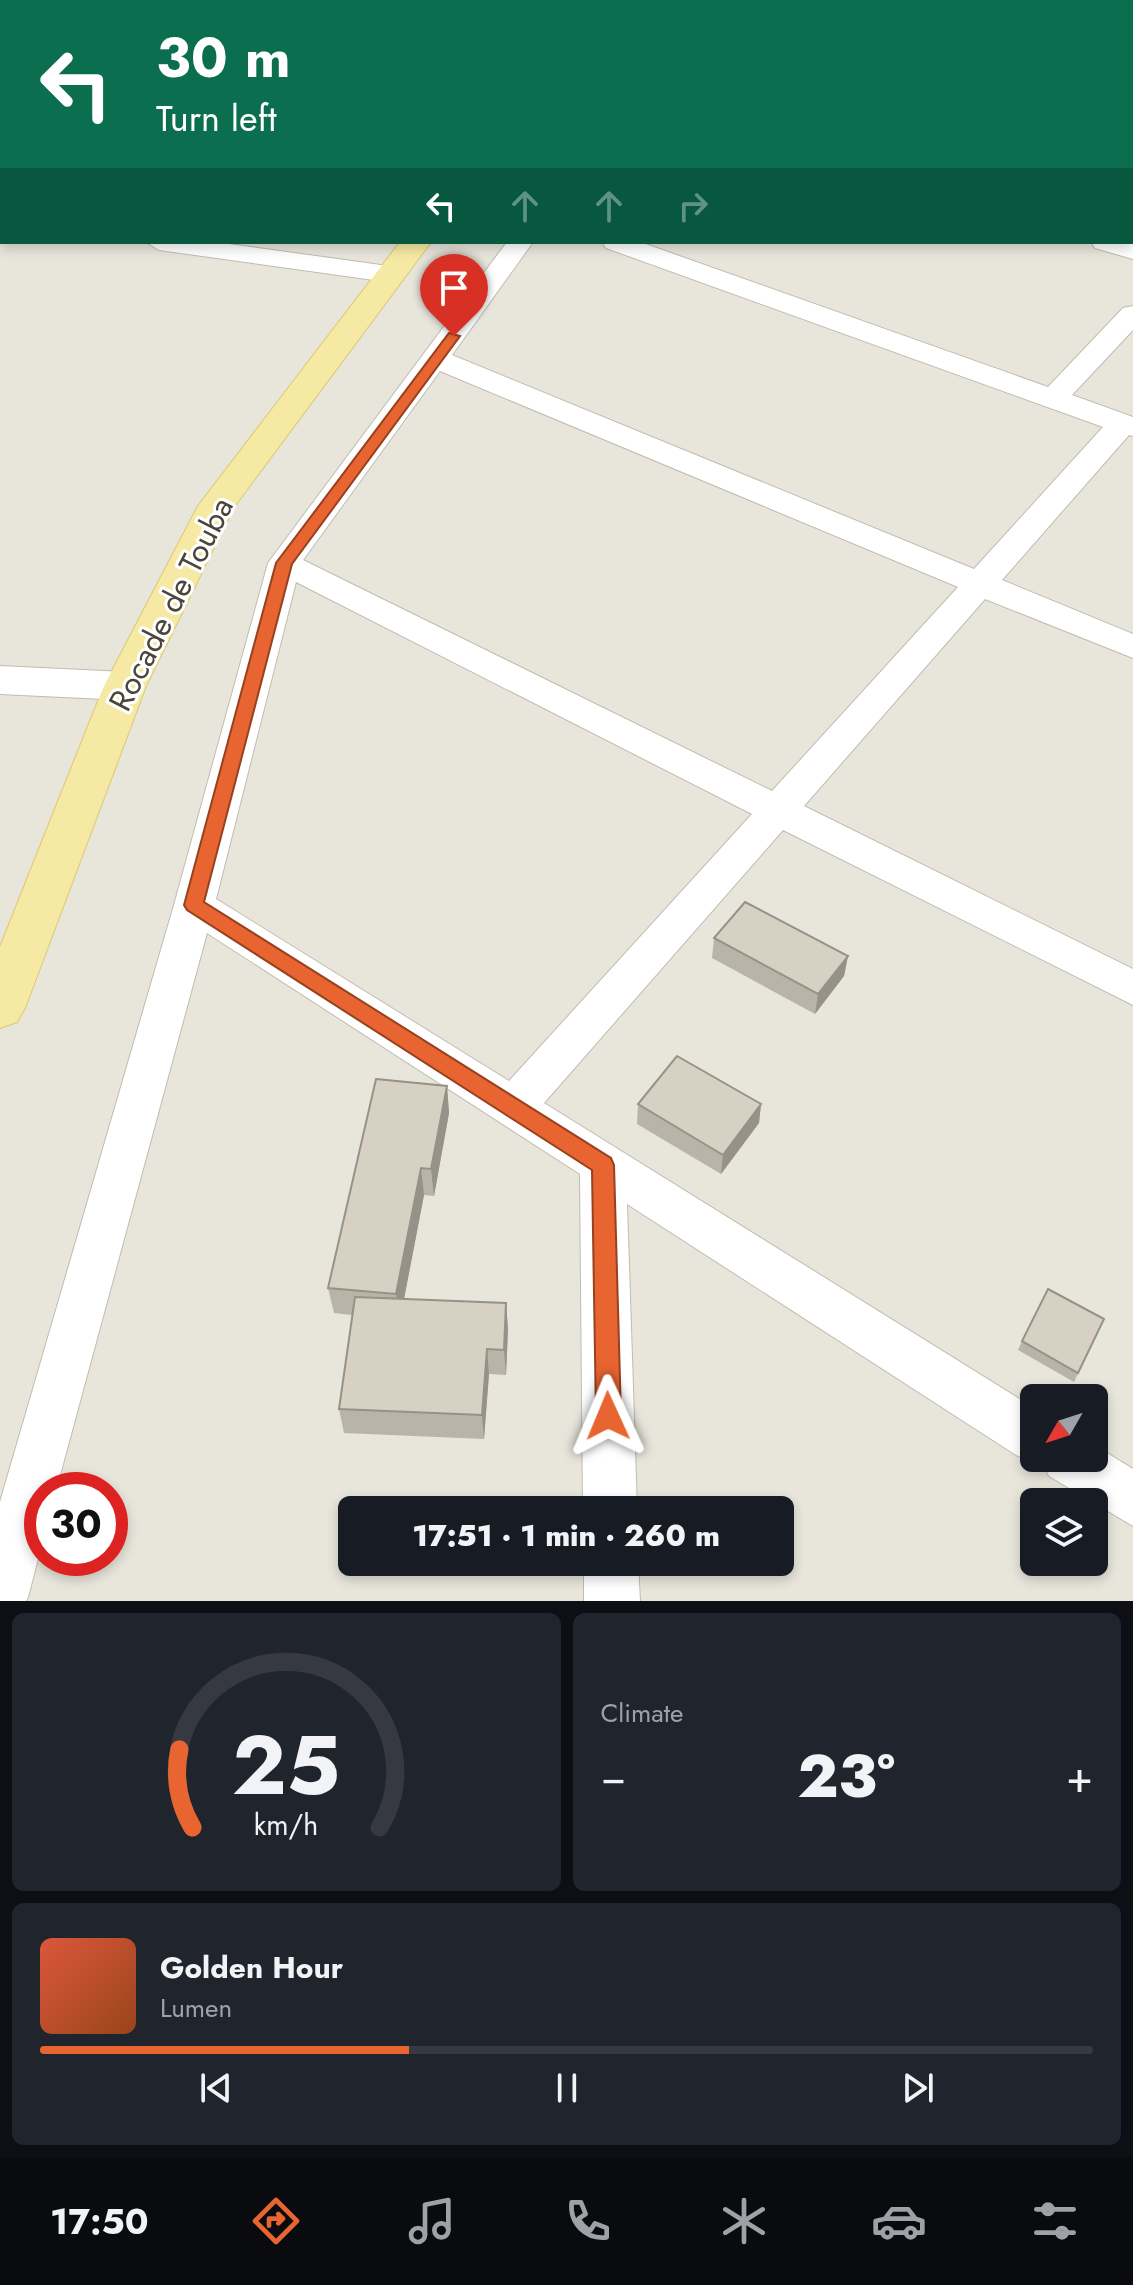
<!DOCTYPE html>
<html lang="en">
<head>
<meta charset="utf-8">
<style>
	body { margin:0; font-family:Jost,sans-serif; background:#20242c; color:#f1f3f6; height:100vh; display:flex; flex-direction:column; font-size:30px; white-space:nowrap }
	* { box-sizing:border-box; margin:0 }
	p { font-size:26px; color:#9ea1a6 }
	.icon { flex:none; width:44px; height:44px; fill:none; stroke:currentColor; stroke-width:2; stroke-linecap:round; stroke-linejoin:round }
	.map { position:relative; height:1601px; overflow:hidden }
	.drawer { display:flex; flex-direction:column; gap:12px; padding:12px; background:#0d0f14; flex:1 }
	.drawer>* { flex:none }
	.top-card { position:absolute; left:0px; top:0px; width:1134px; height:244px; box-shadow:0 4px 12px #0003; background:#0b6e4f; color:#fff; overflow:hidden }
	.needle { width:52px; rotate:231deg }
	.fabs { position:absolute; left:1020px; top:1384px; display:grid; gap:16px }
	.fabs a { display:grid; place-items:center; width:88px; height:88px; border-radius:12px; background:#171b24; box-shadow:0 4px 12px #0003; font-size:40px }
	.speed { position:absolute; left:24px; top:1472px; display:flex; gap:16px; font-size:40px; font-weight:700; text-align:center }
	.speed>* { display:grid; place-content:center; width:104px; height:104px; border-radius:50%; background:#171b24; box-shadow:0 4px 12px #0003; line-height:1 }
	.speed .limit { border:12px solid #d22; background:#fff; color:#111 }
	.pin { position:absolute; display:grid; place-items:center; width:68px; height:68px; color:#fff; margin:-82px -34px; border-radius:50% 50% 50% 0; rotate:-45deg; box-shadow:0 0 8px #0007 }
	.pin .icon { rotate:45deg }
	.me { position:absolute; width:88px; margin:-44px; rotate:359deg; stroke-linejoin:round; filter:drop-shadow(0 0 6px #0008) }
	.turn { display:flex; align-items:center; gap:28px; height:168px; padding:0 24px; font-size:36px }
	.turn .icon { width:104px; height:104px; stroke-width:2.5 }
	.turn b { display:block; font-size:56px; line-height:68px }
	.lanes { display:flex; align-items:center; height:76px; padding:0 24px; background:#0003; justify-content:center; gap:40px; direction:ltr }
	.lanes .off { opacity:.35 }
	.big { font-size:60px; font-weight:800; line-height:1.1 }
	.drawer .tile { flex:1; display:flex; flex-direction:column; justify-content:center; gap:12px; min-width:0; padding:0 28px; border-radius:12px; background:#20242c }
	.drawer .dial { align-items:center; gap:0 }
	.dial svg { height:208px; overflow:visible; fill:none; stroke:#363941; stroke-width:7; stroke-linecap:round; text-anchor:middle }
	.dial text { fill:#f1f3f6; stroke:none }
	.song { display:flex; align-items:center; gap:24px }
	.cover { width:96px; height:96px; border-radius:12px; background:linear-gradient(135deg,hsl(10 70% 55%),hsl(20 70% 35%)) }
	.played { height:8px; border-radius:4px; background:linear-gradient(90deg,#e86430 35%,#363941 35%) }
	.keys { display:flex; justify-content:space-around; direction:ltr }
	.heat { display:flex; justify-content:space-between; align-items:center; font-size:44px; direction:ltr }
	.drawer .tiles { flex:1; display:grid; gap:12px; grid-template-columns:1fr 1fr }
	.tile:last-child { grid-column:span 2 }
	.trip { position:absolute; left:338px; top:1496px; width:456px; height:80px; border-radius:12px; background:#171b24; box-shadow:0 4px 12px #0003; font-weight:800; line-height:80px; text-align:center }
	.tabs { display:flex; height:128px; justify-content:space-around; align-items:center; background:#090b0e; color:#9ea1a6 }
	.tabs .icon { width:56px; height:56px }
	.tabs .active { color:#e86430 }
	.tabs b { font-size:36px; color:#f1f3f6 }
	.map>svg:first-child { display:block }
	.residential { fill:#e8e6db; fill-rule:evenodd }
	.lines { fill:none; stroke-linecap:round; stroke-linejoin:round }
	.minor-casing { stroke:#c0bcb0; stroke-width:2 }
	.tertiary-casing { stroke:#c0bcb0; stroke-width:2 }
	.primary-casing { stroke:#dbc975; stroke-width:2 }
	.minor { fill:#fff; fill-rule:evenodd }
	.tertiary { fill:#fff; fill-rule:evenodd }
	.primary { fill:#f6e9a4; fill-rule:evenodd }
	.wall { fill:#b8b4a8 }
	.shaded-wall { fill:#969288 }
	.building { fill:#d6d1c3; stroke:#969288; stroke-width:2 }
	.route { fill:#e86430; stroke:#97411f; stroke-width:2 }
	.labels { text-anchor:middle; dominant-baseline:central; stroke-width:6; stroke-linejoin:round; paint-order:stroke }
	.street-label { font-size:32px; fill:#49453a; stroke:#fff }
</style>
</head>
<body>
<div class="map">
<svg width="1133" height="1601" viewBox="0 0 1133 1601">
	<rect width="100%" height="100%" fill="#f5f4ed"/>
	<path class="residential" d="M0 0H1133V1601H0ZM2 2H1132V242H2ZM1034 1398H1094V1458H1034ZM42 1490H110V1558H42ZM1034 1502H1094V1562H1034ZM352 1510H780V1562H352Z"/>
	<g class="lines">
		<g class="minor-casing">
			<path id="minor" d="M804 0H831L832 2H805Z
				M2 94V109L0 110V95Z
				M1133 161V176H1132V161Z
				M0 212H2V228H0Z
				M146 242H215L388 266 397 268 401 274 397 280 388 282 159 250Z
				M507 242H533L452 355 974 569 1103 427 606 248 602 242H640L1048 387 1123 308 1133 306V330L1072 395 1133 417V436L1129 435 1002 580 1133 634V658L985 599 804 806 1133 969V1005L783 830 544 1103 1034 1408V1458H1094V1445L1133 1469V1526L1049 1476 1041 1459 1034 1462 1016 1455 627 1204 637 1510H583L580 1174 207 933 56 1490H42V1544L28 1597 26 1601H0V1502L174 905 268 563ZM440 371 958 587 772 791 303 560ZM296 582 752 814 509 1081 216 899Z
				M1091 242 1133 243V259L1095 248Z
				M584 1562H638L640 1601H584Z"/>
		</g>
		<g class="tertiary-casing">
			<path id="tertiary" d="M0 666 125 672 140 676 146 686 140 696 125 700 0 694Z"/>
		</g>
		<g class="primary-casing">
			<path id="primary" d="M685 0H711L684 2Z
				M400 242H431L234 507 146 686 25 1008 17 1022 0 1028V947L104 686 198 506Z"/>
		</g>
		<use href="#minor" class="minor"/>
		<use href="#tertiary" class="tertiary"/>
		<use href="#primary" class="primary"/>
	</g>
	<path class="wall" d="M714 938 848 956 844 976 815 1014 712 958Z
		M447 1086 449 1113 434 1196 424 1195 404 1299 506 1303 508 1329 506 1375 489 1374 484 1439 344 1433 339 1409 352 1315 334 1313 328 1288Z
		M638 1104H761L759 1123 721 1174 637 1124Z
		M1104 1319 1074 1382 1018 1350 1022 1341Z"/>
	<path class="shaded-wall" d="M848 956 844 976 815 1014 818 994Z
		M447 1086 449 1113 434 1196 431 1169Z
		M761 1104 759 1123 721 1174 723 1155Z
		M421 1168 424 1195 400 1320 396 1294Z
		M506 1303 508 1329 506 1375 504 1350Z
		M487 1349 489 1374 484 1439 482 1415Z"/>
	<path class="building" d="M745 902 848 956 818 994 714 938Z
		M677 1056 761 1104 723 1155 638 1104Z
		M376 1079 447 1086 431 1169 421 1168 396 1294 328 1288Z
		M1048 1289 1104 1319 1078 1373 1022 1341Z
		M355 1297 506 1303 504 1350 487 1349 482 1415 339 1409Z"/>
	<path class="route" d="M449 333 460 336 292 564 204 902 611 1158 614 1165 621 1416 617 1424 608 1428 600 1424 596 1416 592 1170 187 910 184 905 276 563Z"/>
	<g class="labels">
		<g class="street-label">
			<text transform="translate(171 604) rotate(-63)">Rocade de Touba</text>
		</g>
	</g>
</svg>
<div class="fabs">
<a><svg class="needle" viewBox="-14 -14 28 28"><path d="M0-13l5 13h-10z" fill="#e53935"/><path d="M0 13l5-13h-10z" fill="#9ea1a6"/></svg></a>
<a><svg class="icon" aria-label="layers" viewBox="0 0 24 24"><path d="M12 4l9 5-9 5-9-5zM3 14l9 5 9-5"/></svg></a>
</div>
<div class="speed"><div class="limit">30</div></div>
<div class="pin" style="left:454px;top:336px;background:#d93025"><svg class="icon" aria-label="arrive" viewBox="0 0 24 24"><path d="M6 21V4h12l-3 4 3 4H6"/></svg></div>
<svg class="me" style="left:608px;top:1416px" viewBox="-20 -20 40 40"><path d="M0-17L14 15 0 8-14 15z" fill="#e86430" stroke="#fff" stroke-width="4"/></svg>
<div class="trip">17:51 · 1 min · 260 m</div>
<div class="top-card">
<div class="turn"><svg class="icon" aria-label="left" viewBox="0 0 24 24"><path d="M17 20v-9H6M10 6l-5 5 5 5"/></svg><div><b>30 m</b>Turn left</div></div>
<div class="lanes"><svg class="icon" aria-label="left" viewBox="0 0 24 24"><path d="M17 20v-9H6M10 6l-5 5 5 5"/></svg><svg class="icon off" aria-label="ahead" viewBox="0 0 24 24"><path d="M12 20V5M6 11l6-6 6 6"/></svg><svg class="icon off" aria-label="ahead" viewBox="0 0 24 24"><path d="M12 20V5M6 11l6-6 6 6"/></svg><svg class="icon off" aria-label="right" viewBox="0 0 24 24"><path d="M7 20v-9h11M14 6l5 5-5 5"/></svg></div>
</div>
</div>
<section class="drawer">
<div class="tiles">
<div class="tile dial"><svg viewBox="0 0 100 80">
<path d="M14 69A42 42 0 1 1 86 69"/>
<path d="M14 69A42 42 0 0 1 9 39" stroke="#e86430"/>
<text x="50" y="56" font-size="32" font-weight="700">25</text>
<text x="50" y="72" font-size="11">km/h</text>
</svg></div>
<div class="tile"><p>Climate</p>
<div class="heat"><a>−</a><b class="big">23°</b><a>+</a></div>
</div>
<div class="tile">
<div class="song"><i class="cover"></i><div><b>Golden Hour</b><p>Lumen</p></div></div>
<div class="played"></div>
<div class="keys"><svg class="icon" aria-label="previous" viewBox="0 0 24 24"><path d="M18 5L8 12l10 7zM5 5v14"/></svg><svg class="icon" aria-label="pause" viewBox="0 0 24 24"><path d="M8 5v14M16 5v14"/></svg><svg class="icon" aria-label="next" viewBox="0 0 24 24"><path d="M6 5l10 7-10 7zM19 5v14"/></svg></div>
</div>
</div>
</section>
<nav class="tabs">
<b>17:50</b>
<svg class="icon active" aria-label="directions" viewBox="0 0 24 24"><path d="M12 3l9 9-9 9-9-9zM9 14v-3h6M13 9l2 2-2 2"/></svg>
<svg class="icon" aria-label="music" viewBox="0 0 24 24"><path d="M9 18V5l10-2v13"/><circle cx="6" cy="18" r="3"/><circle cx="16" cy="16" r="3"/></svg>
<svg class="icon" aria-label="phone" viewBox="0 0 24 24"><path d="M5 4h4l2 5-3 2q2 4 5 5l2-3 5 2v4C11 20 4 13 5 4z"/></svg>
<svg class="icon" aria-label="climate" viewBox="0 0 24 24"><path d="M12 3v18M4 7l16 10M4 17L20 7"/></svg>
<svg class="icon" aria-label="car" viewBox="0 0 24 24"><path d="M5 17H2v-5l4-1 3-4h7l3 4 3 1v5h-3M9 17h6M6 11h13"/><circle cx="7" cy="17" r="2"/><circle cx="17" cy="17" r="2"/></svg>
<svg class="icon" aria-label="filters" viewBox="0 0 24 24"><path d="M4 7h16M4 17h16"/><circle cx="9" cy="7" r="2"/><circle cx="15" cy="17" r="2"/></svg>
</nav>
</body>
</html>
